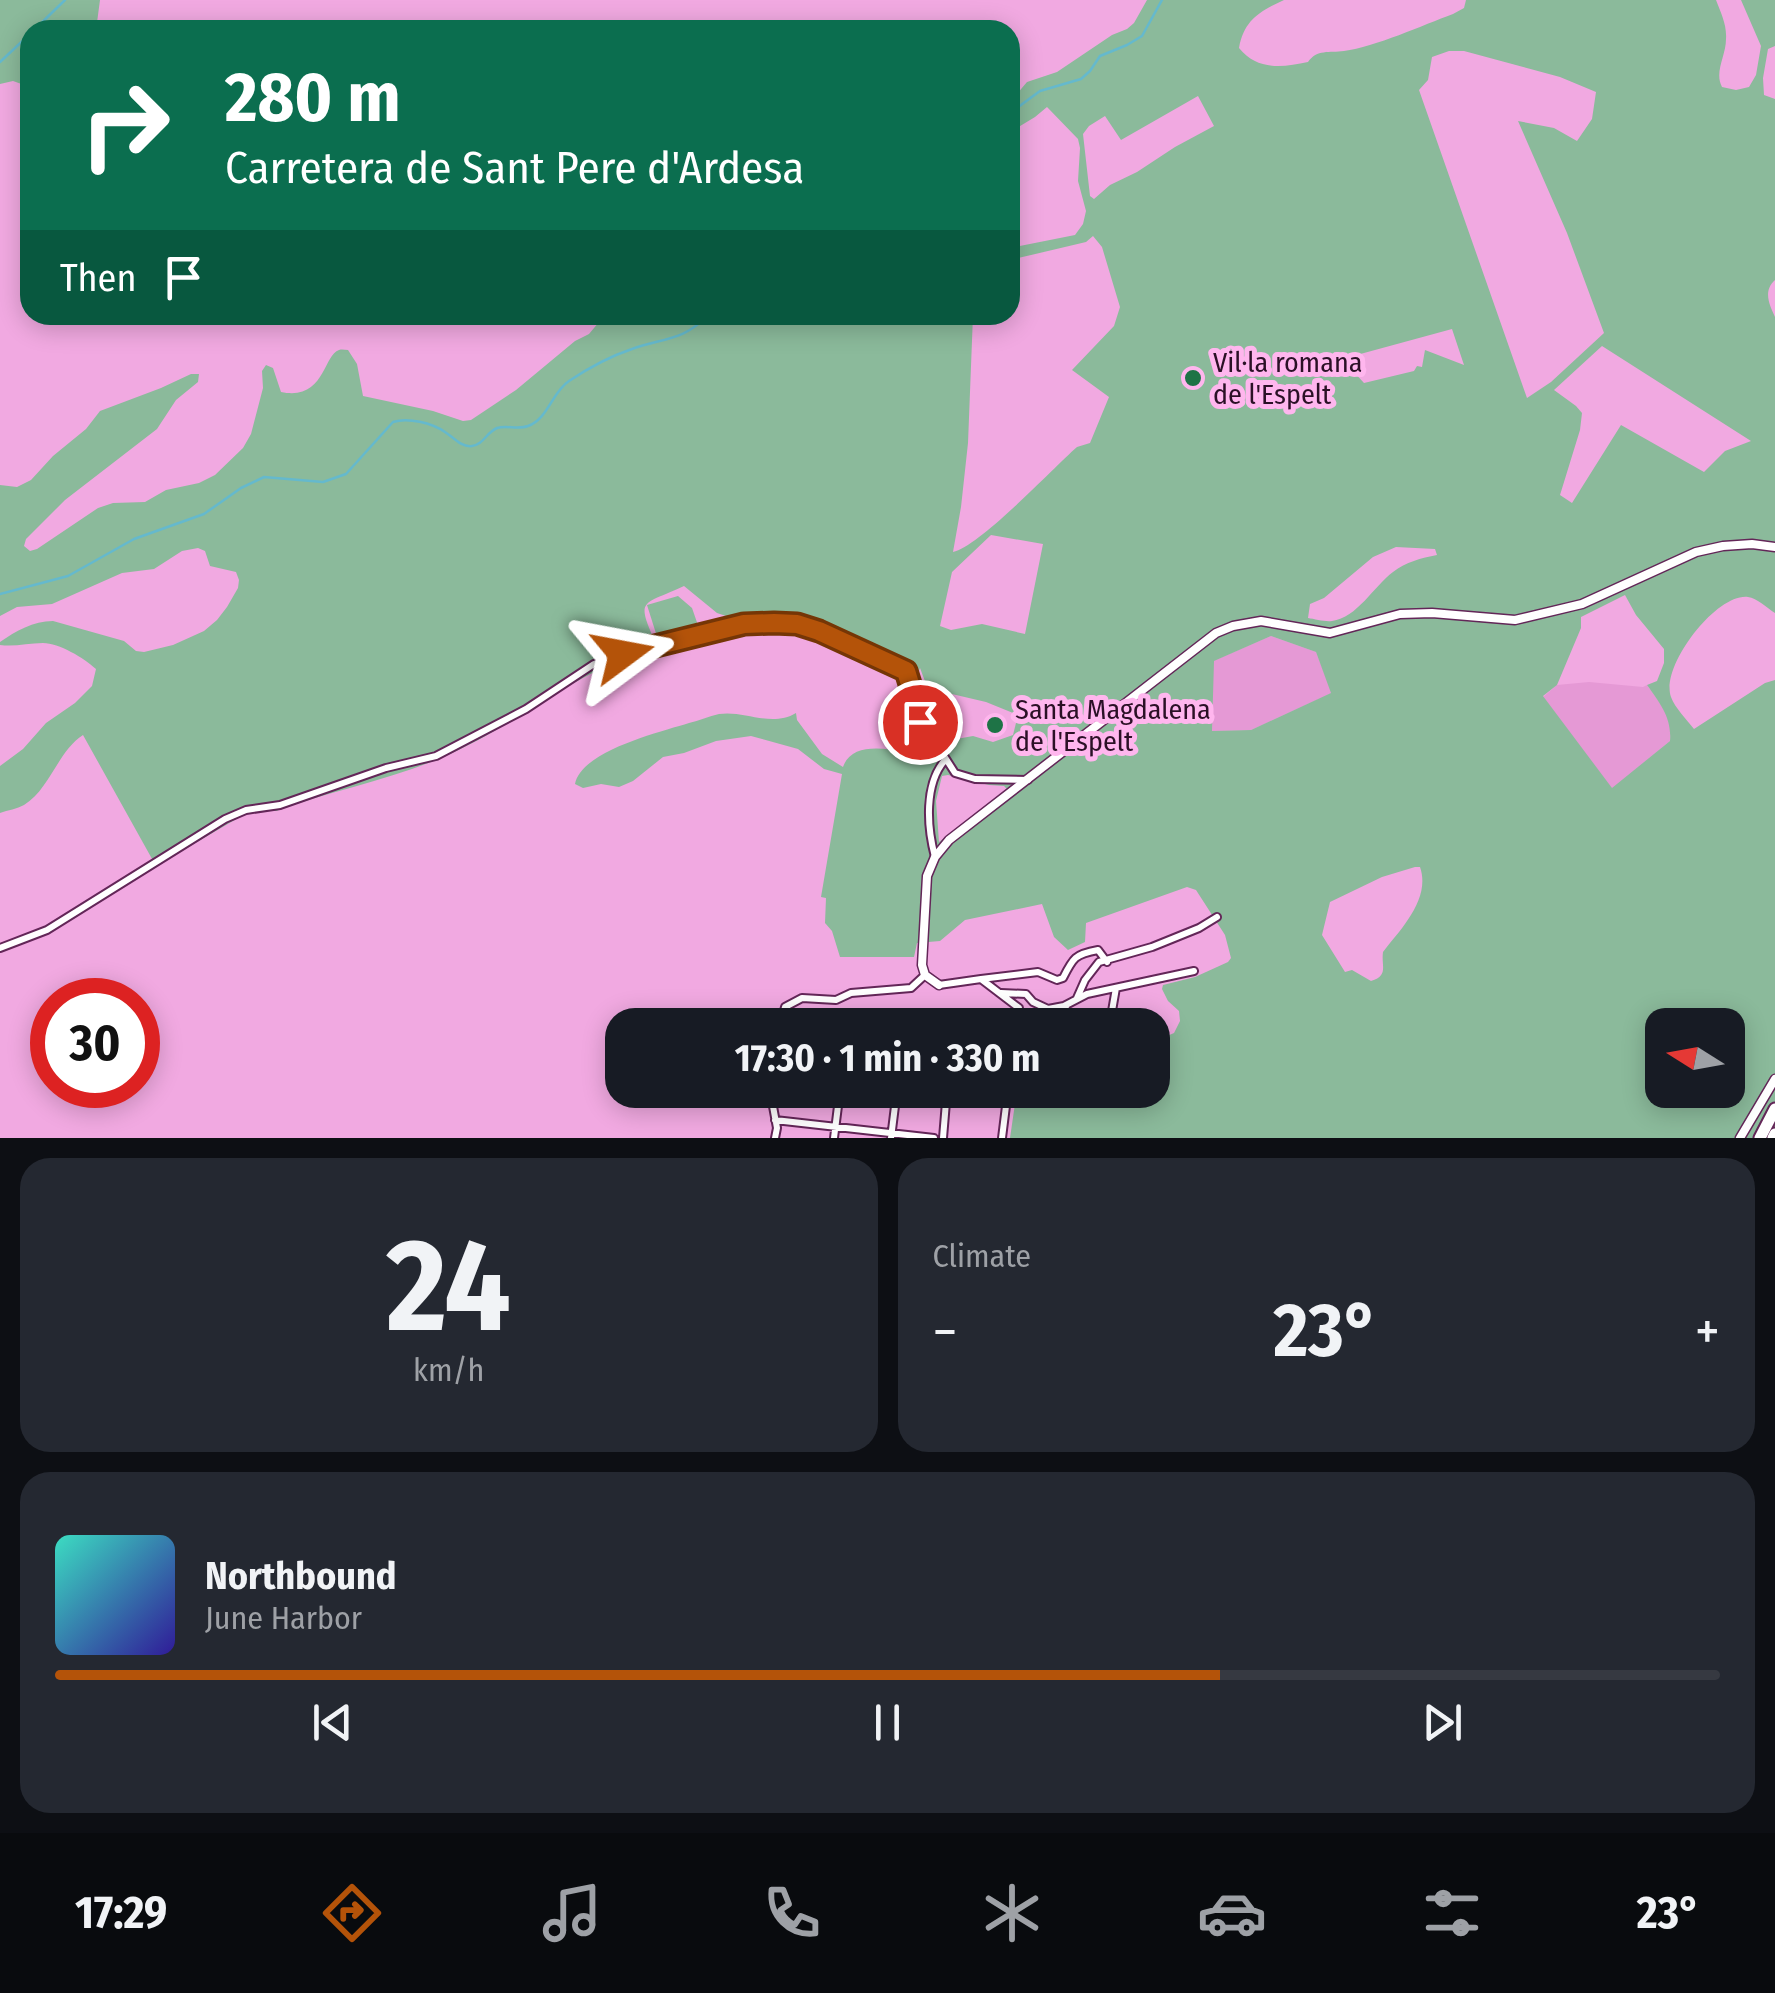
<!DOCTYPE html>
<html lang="en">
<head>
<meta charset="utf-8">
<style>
	body { margin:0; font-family:"Fira Sans Condensed",sans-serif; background:#242831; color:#f1f3f6; height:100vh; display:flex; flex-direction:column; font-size:38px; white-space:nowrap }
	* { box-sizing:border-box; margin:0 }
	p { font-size:32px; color:#9ea1a6 }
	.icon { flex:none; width:55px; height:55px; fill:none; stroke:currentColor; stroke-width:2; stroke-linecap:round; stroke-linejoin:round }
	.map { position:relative; height:1138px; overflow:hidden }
	.side { display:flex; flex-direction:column; gap:20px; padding:20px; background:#0d0f14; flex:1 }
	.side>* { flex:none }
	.hud { position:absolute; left:20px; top:20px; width:1000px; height:305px; border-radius:30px; box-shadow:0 5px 25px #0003; background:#0b6e4f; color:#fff; overflow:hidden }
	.needle { width:65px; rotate:281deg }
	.buttons { position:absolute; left:1645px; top:1008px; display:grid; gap:20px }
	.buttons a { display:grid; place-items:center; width:100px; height:100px; border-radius:20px; background:#171b24; box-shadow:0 5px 25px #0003; font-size:50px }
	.speed { position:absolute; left:30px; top:978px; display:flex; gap:20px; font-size:50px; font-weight:700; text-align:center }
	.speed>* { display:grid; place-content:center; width:130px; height:130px; border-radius:50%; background:#171b24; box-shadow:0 5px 25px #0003; line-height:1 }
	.speed .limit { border:15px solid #d22; background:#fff; color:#111 }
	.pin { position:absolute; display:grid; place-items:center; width:85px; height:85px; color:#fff; margin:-42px; border:5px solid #fff; border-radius:50%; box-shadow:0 2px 10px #0007 }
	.me { position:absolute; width:110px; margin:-55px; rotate:77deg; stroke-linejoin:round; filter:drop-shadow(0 0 8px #0008) }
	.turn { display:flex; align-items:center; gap:35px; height:210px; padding:0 40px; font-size:45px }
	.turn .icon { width:130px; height:130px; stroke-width:2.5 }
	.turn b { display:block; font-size:70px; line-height:85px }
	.then { display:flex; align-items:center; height:95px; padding:0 40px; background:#0003; gap:20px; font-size:38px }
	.big { font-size:75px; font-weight:700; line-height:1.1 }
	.side .tile { flex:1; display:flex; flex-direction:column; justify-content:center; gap:15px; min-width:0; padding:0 35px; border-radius:30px; background:#242831 }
	.side .dial { align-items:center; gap:0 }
	.dial b { font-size:130px; line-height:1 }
	.song { display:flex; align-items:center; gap:30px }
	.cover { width:120px; height:120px; border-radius:15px; background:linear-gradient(135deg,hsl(170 70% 55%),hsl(250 70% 35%)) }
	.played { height:10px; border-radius:5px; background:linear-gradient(90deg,#b45309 70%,#363941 70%) }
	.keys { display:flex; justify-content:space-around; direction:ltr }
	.heat { display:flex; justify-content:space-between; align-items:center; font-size:55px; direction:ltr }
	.side .tiles { flex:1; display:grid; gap:20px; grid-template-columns:1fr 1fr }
	.tile:last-child { grid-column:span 2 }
	.trip { position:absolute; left:605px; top:1008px; width:565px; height:100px; border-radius:30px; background:#171b24; box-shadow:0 5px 25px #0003; font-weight:700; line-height:100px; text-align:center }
	.menu { display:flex; height:160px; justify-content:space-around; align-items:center; background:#090b0e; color:#9ea1a6 }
	.menu .icon { width:70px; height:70px }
	.menu .selected { color:#b45309 }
	.menu b { font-size:45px; color:#f1f3f6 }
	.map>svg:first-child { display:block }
	.built { fill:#e599d5 }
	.green { fill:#8bba9b; fill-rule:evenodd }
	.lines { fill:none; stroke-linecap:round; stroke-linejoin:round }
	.stream { stroke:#65b9cd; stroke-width:2.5 }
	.minor-casing { stroke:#632658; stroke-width:10 }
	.tertiary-casing { stroke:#632658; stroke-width:11 }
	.motorway-casing { stroke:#632658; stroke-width:15 }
	.minor { stroke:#fff; stroke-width:6 }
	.tertiary { stroke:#fff; stroke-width:8 }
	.motorway { stroke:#fff; stroke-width:11 }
	.route-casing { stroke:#753606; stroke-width:25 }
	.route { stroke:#b45309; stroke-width:18 }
	.poi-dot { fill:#1e7346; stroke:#ffb6ee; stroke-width:4 }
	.labels { text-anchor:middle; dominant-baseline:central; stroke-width:10; stroke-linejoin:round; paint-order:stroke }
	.poi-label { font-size:28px; fill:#2b1026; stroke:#ffb6ee; text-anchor:start }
</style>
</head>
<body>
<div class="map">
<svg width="1775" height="1138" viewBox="0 0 1775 1138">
	<rect width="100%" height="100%" fill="#f1a9e1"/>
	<path class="built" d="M1271 636 1316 652 1332 693 1251 730 1212 731 1213 661Z
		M1589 682 1643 687 1647 685 1665 710 1671 727 1670 741 1612 789 1543 697 1557 685Z"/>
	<path class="green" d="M0 0H100L96 30H30V87L13 81 0 84Z
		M1147 0H1284C1260 11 1244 20 1239 48 1257 70 1281 68 1308 62 1317 49 1329 53 1344 51 1375 47 1423 25 1453 14L1464 8 1466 0H1716C1721 13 1727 25 1726 39 1726 56 1714 72 1722 87L1736 90 1749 87 1756 75 1761 46 1741 0H1775V46L1768 49 1763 78 1764 95 1775 99V280C1763 291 1769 304 1775 317V613C1767 608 1757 598 1748 597 1716 593 1660 667 1671 697 1675 708 1687 720 1694 729L1765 683 1775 680V1138H1010L1017 1090H1152L1153 1042 1174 1033 1180 1021 1179 1011 1168 1001 1162 989 1163 985 1195 977 1228 962 1231 958 1225 935 1196 890 1187 887 1086 923 1085 942 1068 950 1054 937 1042 904 965 920 940 941 917 943 914 957H840L832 931 825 923 826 898 821 897 842 774 824 769 798 749 751 736 716 741 684 753 663 757 633 781 619 787 601 784 583 788 575 784C581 751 660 732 689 723 699 721 709 716 719 714 745 710 771 728 796 713L797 720 822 754 843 767C854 734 910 754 935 759 932 744 919 734 912 720 907 710 908 701 907 690 904 667 870 662 853 654 778 616 738 628 662 650 634 658 608 664 583 678 536 703 493 736 443 757 390 780 330 791 276 811H250L156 866 83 735C58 751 50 789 24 805 17 809 8 810 0 813V766L23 749 46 723 75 703 92 686 96 669C84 658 59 643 43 643 28 643 15 647 0 645V642C16 631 33 621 53 621L124 641 136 651 144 652 173 645 204 631 217 620 227 607 238 588 239 580 236 572 210 566 205 551 198 548 182 551 154 569 122 573 52 604 17 607 0 616V485L17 487 31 480 53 456 86 429 100 411 161 388 191 374H199L198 382 176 400 157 429 65 500 26 539 24 546 30 551 37 549 98 508 113 503 145 502 166 490 199 483 215 475 243 448 251 434 263 388 262 371 266 365 273 368 281 392C325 401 323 355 339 350 342 349 345 350 348 350L357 364 363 396 433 411 463 421 471 420 516 390 575 341 589 334 599 322 600 315H617L624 324 631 322 635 315H721L726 317 728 315H973L968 443 961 507 953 552C980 546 1051 470 1077 447L1090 443 1109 397 1072 370 1114 326 1120 307 1102 247 1093 236 1086 242 1010 260V248L1075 235 1083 224 1086 211 1078 181 1080 148 1078 139 1047 107 1035 117 1010 132V102L1027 82 1057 72 1112 35 1127 29 1134 23ZM1449 51H1464L1560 77 1596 92 1592 119 1577 141 1554 128 1518 121 1567 233 1604 333 1551 382 1527 398 1419 90 1428 80 1432 57ZM1198 96 1214 126 1175 147 1137 172 1110 185 1094 199 1090 196 1083 134 1089 126 1105 116 1121 140ZM1452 329 1464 365 1425 350 1422 367 1417 366 1414 371 1364 383 1342 359ZM1602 346 1751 441 1725 451 1704 472 1621 425 1572 503 1560 495 1580 430 1582 413 1576 406 1554 390ZM991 535 1043 544 1025 634 982 624 951 630 940 626 952 572ZM1396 547 1435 549 1437 555C1421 558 1406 562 1393 572 1374 586 1357 618 1332 621 1325 622 1315 619 1308 618L1310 604 1324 598 1373 557ZM684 586 717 613 738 620 700 631 692 608 678 596 647 605 659 643 656 644C635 597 642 606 684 586ZM1625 595 1636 615 1664 649V663L1657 681 1647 685C1660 703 1672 718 1670 741L1612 788 1543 696 1557 685 1581 628V617ZM1271 636 1316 652 1331 693 1251 730 1212 731 1214 661ZM920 668 926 684 939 691 986 702 1018 715 1013 735 993 742 973 736 940 742 914 701 912 691ZM948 775 989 785 1004 786 1007 789 939 842 936 801 942 776ZM1415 867H1420C1431 899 1401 929 1383 952 1381 966 1389 976 1371 981L1352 970 1345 972 1322 935 1330 902 1382 877ZM1662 1025H1728V1090H1662Z"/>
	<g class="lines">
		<path class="stream" d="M34 30 65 0
			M0 62 30 34
			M1010 113 1040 91 1081 79 1090 71 1100 56 1127 45 1142 36 1162 0
			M0 594 68 576 134 539 204 514 241 488 264 477 323 482 346 474 393 422C408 417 432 423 445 432 453 437 462 448 472 446 483 445 487 432 497 428 507 425 518 430 528 426 548 419 552 392 569 381 587 369 611 356 632 349 662 338 684 341 708 315"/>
		<g class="minor-casing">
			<path id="minor" d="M935 857C927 827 924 784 945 760
				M0 948 47 930 225 819 246 810 280 805 386 768 436 756 526 709 594 664 623 654 743 624 775 623 797 625 819 631 906 671 910 676V703L955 773 975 779 1028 780
				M981 979 1038 972 1057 980 1063 978C1073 958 1075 954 1098 950L1107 962
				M939 985 981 979 1019 1008 1020 1025
				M1001 993 1026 994 1033 1002 1048 1009 1064 1006 1087 994 1194 971
				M1077 998 1085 980 1099 962 1152 947 1199 928 1217 917
				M1064 1006 1078 1025
				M780 1025 785 1007 802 998 836 1000 851 993 911 988 925 975
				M1106 1025 1112 1011 1116 988
				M770 1090 777 1128 775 1138
				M775 1120 934 1138
				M834 1138 840 1090
				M891 1138 897 1090
				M943 1138 947 1090
				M1002 1138 1008 1090"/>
		</g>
		<g class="tertiary-casing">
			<path id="tertiary" d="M939 985 925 975 922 965 927 876 935 857 949 840 1216 633 1233 626 1261 621 1330 633 1400 614 1432 613 1515 620 1582 604 1696 552 1723 546 1752 544 1775 547
				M1740 1138 1775 1079"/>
		</g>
		<g class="motorway-casing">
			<path id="motorway" d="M1760 1138 1775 1109
				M1773 1138 1775 1134"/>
		</g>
		<use href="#minor" class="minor"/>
		<use href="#tertiary" class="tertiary"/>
		<use href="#motorway" class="motorway"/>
	</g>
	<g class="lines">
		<g class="route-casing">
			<path id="route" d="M623 654 744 624 774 623 797 624 819 631 906 671 910 684V702L920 722"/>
		</g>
		<use href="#route" class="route"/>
	</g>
	<g class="poi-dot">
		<circle cx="1193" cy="378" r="10"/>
		<circle cx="995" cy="725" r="10"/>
	</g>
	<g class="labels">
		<g class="poi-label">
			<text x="1213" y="362">Vil·la romana<tspan x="1213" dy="32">de l'Espelt</tspan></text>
			<text x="1015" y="709">Santa Magdalena<tspan x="1015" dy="32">de l'Espelt</tspan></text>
		</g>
	</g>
</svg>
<div class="buttons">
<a><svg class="needle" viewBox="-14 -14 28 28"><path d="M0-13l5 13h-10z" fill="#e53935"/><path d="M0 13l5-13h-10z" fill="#9ea1a6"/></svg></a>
</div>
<div class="speed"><div class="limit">30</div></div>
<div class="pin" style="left:920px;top:722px;background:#d93025"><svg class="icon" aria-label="arrive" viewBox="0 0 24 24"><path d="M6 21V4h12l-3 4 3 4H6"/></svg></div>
<svg class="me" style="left:623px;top:654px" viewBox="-20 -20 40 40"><path d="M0-17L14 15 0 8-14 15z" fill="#b45309" stroke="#fff" stroke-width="4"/></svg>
<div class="trip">17:30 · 1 min · 330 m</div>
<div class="hud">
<div class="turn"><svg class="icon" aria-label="right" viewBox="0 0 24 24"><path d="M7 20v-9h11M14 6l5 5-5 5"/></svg><div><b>280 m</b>Carretera de Sant Pere d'Ardesa</div></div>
<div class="then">Then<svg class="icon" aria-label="arrive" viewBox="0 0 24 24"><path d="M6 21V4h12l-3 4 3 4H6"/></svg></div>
</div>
</div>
<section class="side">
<div class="tiles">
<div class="tile dial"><b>24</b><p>km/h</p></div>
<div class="tile"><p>Climate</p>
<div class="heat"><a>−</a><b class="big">23°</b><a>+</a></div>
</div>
<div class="tile">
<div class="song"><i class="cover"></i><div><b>Northbound</b><p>June Harbor</p></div></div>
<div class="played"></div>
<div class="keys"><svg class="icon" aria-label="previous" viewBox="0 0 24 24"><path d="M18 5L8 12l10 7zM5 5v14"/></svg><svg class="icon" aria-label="pause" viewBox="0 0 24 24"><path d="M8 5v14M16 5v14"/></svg><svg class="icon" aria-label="next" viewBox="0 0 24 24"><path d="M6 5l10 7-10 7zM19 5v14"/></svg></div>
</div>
</div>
</section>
<nav class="menu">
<b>17:29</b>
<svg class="icon selected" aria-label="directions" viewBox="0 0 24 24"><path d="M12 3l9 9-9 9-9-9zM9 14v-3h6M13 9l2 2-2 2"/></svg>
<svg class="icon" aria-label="music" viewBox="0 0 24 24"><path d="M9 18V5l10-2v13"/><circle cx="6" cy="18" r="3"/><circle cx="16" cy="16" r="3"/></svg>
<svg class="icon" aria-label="phone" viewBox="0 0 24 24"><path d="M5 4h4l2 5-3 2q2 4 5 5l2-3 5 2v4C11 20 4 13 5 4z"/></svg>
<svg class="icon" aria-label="climate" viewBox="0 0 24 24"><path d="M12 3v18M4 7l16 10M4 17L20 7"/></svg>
<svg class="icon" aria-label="car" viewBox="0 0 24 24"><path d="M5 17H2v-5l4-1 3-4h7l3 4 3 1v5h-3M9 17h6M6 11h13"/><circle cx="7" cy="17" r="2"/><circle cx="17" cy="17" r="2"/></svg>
<svg class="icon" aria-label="filters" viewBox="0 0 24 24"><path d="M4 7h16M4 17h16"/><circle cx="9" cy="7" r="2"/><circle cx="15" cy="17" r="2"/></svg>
<b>23°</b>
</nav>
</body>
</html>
